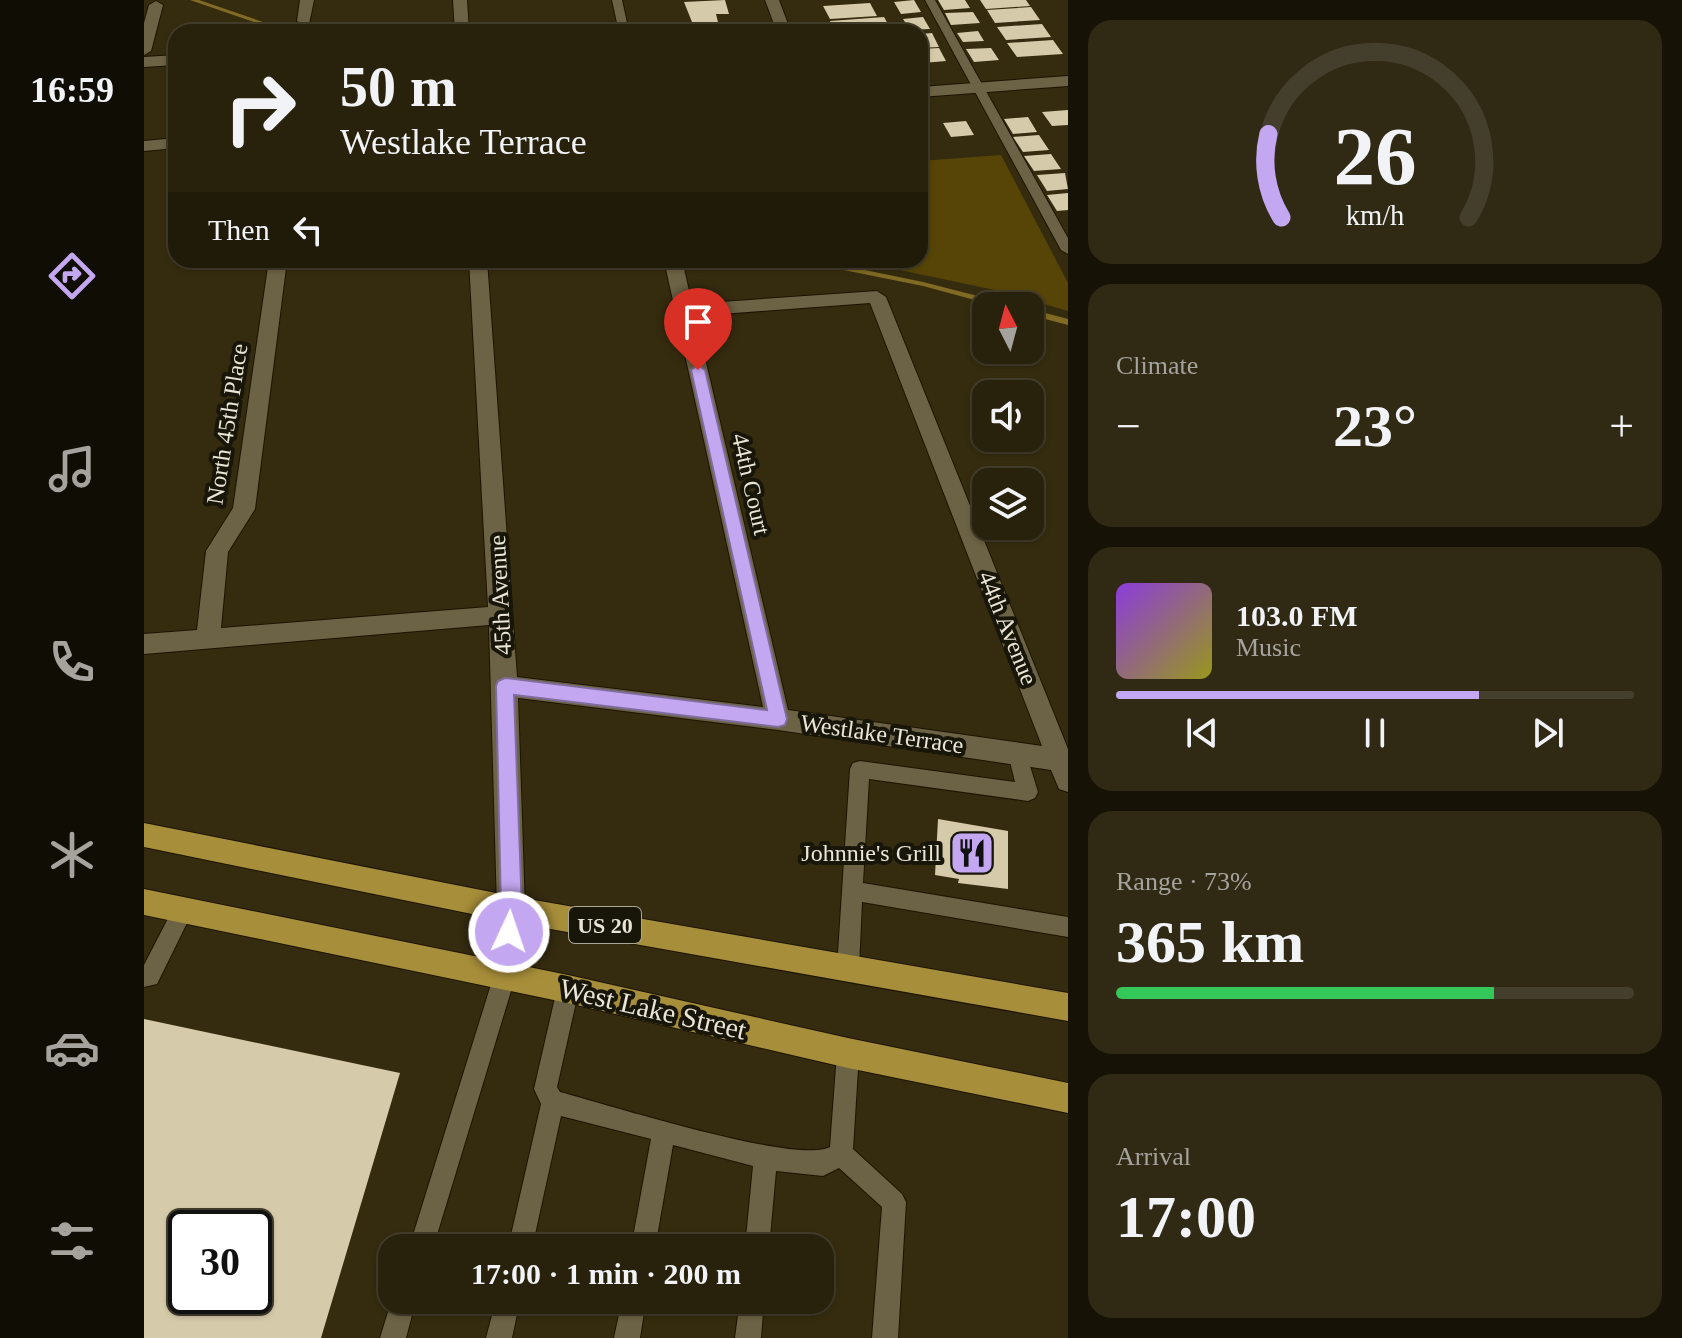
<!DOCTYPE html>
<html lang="en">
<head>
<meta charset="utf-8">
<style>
	body { margin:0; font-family:"Times New Roman",serif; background:#302914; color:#f1f3f6; height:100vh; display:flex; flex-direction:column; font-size:30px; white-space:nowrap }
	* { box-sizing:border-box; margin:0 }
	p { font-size:26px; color:#a5a39d }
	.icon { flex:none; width:44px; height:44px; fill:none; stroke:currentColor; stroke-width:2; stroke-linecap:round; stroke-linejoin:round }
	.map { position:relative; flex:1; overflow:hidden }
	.drawer { display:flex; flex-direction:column; gap:20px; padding:20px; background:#161206; width:614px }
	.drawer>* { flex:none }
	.hud { position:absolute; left:24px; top:24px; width:760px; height:244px; border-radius:24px; box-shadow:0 2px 6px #0004,0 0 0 2px #443e2c; background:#28210b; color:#f1f3f6; overflow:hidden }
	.needle { width:52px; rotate:354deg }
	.fabs { position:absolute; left:828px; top:292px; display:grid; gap:16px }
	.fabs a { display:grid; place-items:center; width:72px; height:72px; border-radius:16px; background:#28210b; box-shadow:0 2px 6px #0004,0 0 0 2px #443e2c; font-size:40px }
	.speed { position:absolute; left:24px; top:1210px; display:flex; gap:16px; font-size:40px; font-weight:700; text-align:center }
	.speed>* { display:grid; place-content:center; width:104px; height:104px; border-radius:50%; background:#28210b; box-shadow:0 2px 6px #0004,0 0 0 2px #443e2c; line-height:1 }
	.speed .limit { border:4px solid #111; border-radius:12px; background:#fff; color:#111 }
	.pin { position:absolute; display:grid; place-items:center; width:68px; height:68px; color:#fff; margin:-82px -34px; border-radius:50% 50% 50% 0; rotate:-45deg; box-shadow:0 0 8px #0007 }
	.pin .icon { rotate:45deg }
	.me { position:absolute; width:88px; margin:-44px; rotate:3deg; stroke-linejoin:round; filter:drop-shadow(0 0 6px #0008) }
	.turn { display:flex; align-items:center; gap:28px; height:168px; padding:0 40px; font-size:36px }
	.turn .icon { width:104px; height:104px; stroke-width:2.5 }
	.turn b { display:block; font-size:56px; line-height:68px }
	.then { display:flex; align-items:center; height:76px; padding:0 40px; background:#0003; gap:16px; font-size:30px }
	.big { font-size:60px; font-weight:700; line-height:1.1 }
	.drawer .widget { flex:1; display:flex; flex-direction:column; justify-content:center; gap:12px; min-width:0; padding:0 28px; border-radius:24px; background:#302914 }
	.drawer .dial { align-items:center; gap:0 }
	.dial svg { height:208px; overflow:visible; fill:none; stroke:#443e2c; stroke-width:7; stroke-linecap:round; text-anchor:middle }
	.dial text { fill:#f1f3f6; stroke:none }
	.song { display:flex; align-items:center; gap:24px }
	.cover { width:96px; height:96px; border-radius:12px; background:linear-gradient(135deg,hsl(270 70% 55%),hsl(60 70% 35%)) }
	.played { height:8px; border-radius:4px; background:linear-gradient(90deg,#c4a7f1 70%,#443e2c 70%) }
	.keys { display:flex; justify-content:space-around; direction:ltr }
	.heat { display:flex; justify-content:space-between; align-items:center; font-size:44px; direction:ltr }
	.charge { height:12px; border-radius:6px; background:linear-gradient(90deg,#34c759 73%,#443e2c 0) }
	.trip { position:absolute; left:234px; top:1234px; width:456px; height:80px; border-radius:24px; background:#28210b; box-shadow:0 2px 6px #0004,0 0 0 2px #443e2c; font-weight:700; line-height:80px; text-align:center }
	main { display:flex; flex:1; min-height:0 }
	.tabs { display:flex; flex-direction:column; width:144px; justify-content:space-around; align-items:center; background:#100d04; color:#a5a39d }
	.tabs .icon { width:56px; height:56px }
	.tabs .current { color:#c4a7f1 }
	.tabs b { font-size:36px; color:#f1f3f6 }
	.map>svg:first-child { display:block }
	.green { fill:#564506 }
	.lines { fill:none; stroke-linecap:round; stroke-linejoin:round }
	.stream { fill:#816b24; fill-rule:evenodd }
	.building { fill:#d5caa9; fill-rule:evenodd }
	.lane-casing { stroke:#1c1400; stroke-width:2 }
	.street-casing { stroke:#1c1400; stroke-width:2 }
	.primary-casing { stroke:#1c1400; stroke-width:2 }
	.lane { fill:#6c6245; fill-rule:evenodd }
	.street { fill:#6c6245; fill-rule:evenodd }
	.primary { fill:#a78e3a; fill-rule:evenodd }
	.route { fill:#c4a7f1; stroke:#7f6d9d; stroke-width:2 }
	.labels { text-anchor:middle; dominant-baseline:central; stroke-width:8; stroke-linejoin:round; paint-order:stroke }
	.shield { fill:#181509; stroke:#aba798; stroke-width:2 }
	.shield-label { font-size:22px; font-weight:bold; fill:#eae5d5 }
	.street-label { font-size:24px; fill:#eae5d5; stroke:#181509 }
	.poi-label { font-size:24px; fill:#eae5d5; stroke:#181509; text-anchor:end }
	.near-street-label { font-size:28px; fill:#eae5d5; stroke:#181509 }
</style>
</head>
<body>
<main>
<nav class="tabs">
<b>16:59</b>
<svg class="icon current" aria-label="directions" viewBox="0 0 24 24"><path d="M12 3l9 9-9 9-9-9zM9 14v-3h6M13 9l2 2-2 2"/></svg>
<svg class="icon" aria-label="music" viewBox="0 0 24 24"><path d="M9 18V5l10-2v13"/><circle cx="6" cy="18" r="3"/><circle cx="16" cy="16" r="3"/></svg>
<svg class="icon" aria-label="phone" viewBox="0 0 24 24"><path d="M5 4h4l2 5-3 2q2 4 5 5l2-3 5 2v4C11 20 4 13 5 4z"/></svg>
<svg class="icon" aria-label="climate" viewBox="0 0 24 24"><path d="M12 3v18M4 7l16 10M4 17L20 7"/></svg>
<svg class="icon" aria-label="car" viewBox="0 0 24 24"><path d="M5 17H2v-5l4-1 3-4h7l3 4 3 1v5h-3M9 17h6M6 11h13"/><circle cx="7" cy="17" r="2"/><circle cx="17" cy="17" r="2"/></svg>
<svg class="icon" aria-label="filters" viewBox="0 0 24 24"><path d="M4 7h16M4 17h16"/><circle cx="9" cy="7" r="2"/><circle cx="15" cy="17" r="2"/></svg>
</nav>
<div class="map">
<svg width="924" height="1338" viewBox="0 0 924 1338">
	<rect width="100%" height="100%" fill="#352c0f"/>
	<path class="green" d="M857 155 924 283V311L860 292 709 260H776V161Z"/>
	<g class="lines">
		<path class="stream" d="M46 0H55L148 32H139Z
			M656 260H672L779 282 865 304 866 306H853L779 286 660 262Z
			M886 309 924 319V325L886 315Z"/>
	</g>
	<path class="building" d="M581 0 585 14H572L575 26 550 27 540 2Z
		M770 0 777 12 757 14 750 2Z
		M794 0H821L826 8 800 10Z
		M836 0H882L886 6 842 9Z
		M726 3 733 16 686 19 679 6Z
		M887 7 896 20 851 23 843 10Z
		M829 12 836 23 807 25 801 13Z
		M740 17 748 31 691 32 686 21Z
		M779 17 786 29 766 30 759 19Z
		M898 24 907 37 862 40 853 27Z
		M834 31 840 41 819 42 813 33Z
		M788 33 795 47 776 48V34Z
		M909 40 919 54 873 57 863 43Z
		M795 48 802 61 779 63 776 49Z
		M847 48 855 60 830 62 822 49Z
		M924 110V125L908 126 898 112Z
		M884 117 893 132 869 134 860 119Z
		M822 121 830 135 807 137 799 123Z
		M895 135 905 150 879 152 869 137Z
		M907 154 917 169 890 171 880 156Z
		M921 173 924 189 903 191 893 175Z
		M924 193V210L913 211 903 195Z
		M794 819 864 831V889L814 883 815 879 791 875Z
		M0 1019 256 1073 177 1338H0ZM42 1228H110V1296H42Z"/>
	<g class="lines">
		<g class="lane-casing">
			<path id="lane" d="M468 0H478L485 32H475Z
				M781 0H791L924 238V254L917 250Z
				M873 745 880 747 882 753 894 792 891 798 884 801 725 779 719 883 924 917V937L718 902 715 968 712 975 704 978 696 975 693 968 706 769 709 763 716 761 871 782 864 753 866 747Z
				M38 902 45 905 48 912 45 919 13 984 0 987V965L31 905Z
				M360 967 368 971 371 978 289 1248H265L349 978 352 971Z
				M424 978 432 981 435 989 413 1087 416 1092C462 1104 653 1165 686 1147L693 1053 696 1045 704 1042 712 1045 715 1053 709 1149 758 1194 762 1202 754 1338H728L738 1207 695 1168 679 1176 632 1171 625 1248H601L609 1166 529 1145 511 1248H487L507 1139 417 1116 388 1248H364L397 1104 390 1089 413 989 416 981Z
				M248 1299 272 1300 262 1338H236Z
				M352 1300H376L368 1338H342Z
				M478 1300H502L496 1338H470Z
				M596 1300H620L617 1338H591Z"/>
		</g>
		<g class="street-casing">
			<path id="street" d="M156 0H170L165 24 160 25 153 21Z
				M309 0H323L325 32H311Z
				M621 0H635L647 32H633Z
				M12 1 19 5 7 51 0 55V23L5 5Z
				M32 55V65L0 67V57Z
				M924 76V86L776 97V87Z
				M32 138V148L0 151V141Z
				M125 260H143L111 509 84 552 77 628 344 607 325 260H343L373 677 619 707 520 260H538L548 304 733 291 742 297 924 749V792L915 789 907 770 634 730 374 698 381 909 374 978 370 988 360 992 350 988 346 978 353 909 345 625 0 654V634L53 630 62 551 89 508ZM726 303 898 746 644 710 551 316Z"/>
		</g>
		<g class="primary-casing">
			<path id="primary" d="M0 823 367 896 924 993V1021L367 922 0 847Z
				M0 889 424 975 704 1038 924 1083V1113L704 1068 424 1003 0 915Z"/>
		</g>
		<use href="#lane" class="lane"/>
		<use href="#street" class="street"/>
		<use href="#primary" class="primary"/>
	</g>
	<path class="route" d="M554 365 561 370 643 719 641 725 634 727 370 695 378 909 372 939 365 942 357 939 354 932 357 909 352 686 354 681 361 678 623 710 547 370Z"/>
	<defs>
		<g id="restaurant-square" transform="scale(2.3)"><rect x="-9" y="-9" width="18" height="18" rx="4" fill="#c4a7f1" stroke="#181509"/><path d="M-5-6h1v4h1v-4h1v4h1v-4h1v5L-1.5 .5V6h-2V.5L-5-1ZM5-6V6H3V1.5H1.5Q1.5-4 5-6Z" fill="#111"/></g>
	</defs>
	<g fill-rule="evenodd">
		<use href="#restaurant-square" x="828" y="853"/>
	</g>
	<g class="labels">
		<rect class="shield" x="425" y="907" width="72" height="36" rx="6"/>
		<g class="shield-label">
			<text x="461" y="925">US 20</text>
		</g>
		<g class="street-label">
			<text transform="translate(83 424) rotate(-81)">North 45th Place</text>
			<text transform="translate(607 484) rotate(77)">44th Court</text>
			<text transform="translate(356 595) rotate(-93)">45th Avenue</text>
			<text transform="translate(864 628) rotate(68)">44th Avenue</text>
			<text transform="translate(738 734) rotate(8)">Westlake Terrace</text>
		</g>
		<g class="poi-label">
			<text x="797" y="853">Johnnie's Grill</text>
		</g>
		<g class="near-street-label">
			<text transform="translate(509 1009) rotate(13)">West Lake Street</text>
		</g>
	</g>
</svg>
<div class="fabs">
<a><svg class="needle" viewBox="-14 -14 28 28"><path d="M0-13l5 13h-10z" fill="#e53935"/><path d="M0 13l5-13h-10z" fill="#a5a39d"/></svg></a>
<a><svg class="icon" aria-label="sound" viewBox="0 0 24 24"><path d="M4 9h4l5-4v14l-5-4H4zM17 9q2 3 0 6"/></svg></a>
<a><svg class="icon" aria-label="layers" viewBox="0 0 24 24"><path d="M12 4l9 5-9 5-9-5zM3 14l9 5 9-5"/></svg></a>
</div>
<div class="speed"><div class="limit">30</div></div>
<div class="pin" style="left:554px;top:370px;background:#d93025"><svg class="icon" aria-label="arrive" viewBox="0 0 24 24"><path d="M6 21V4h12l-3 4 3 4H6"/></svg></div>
<svg class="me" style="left:365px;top:932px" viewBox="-20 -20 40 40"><circle r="17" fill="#c4a7f1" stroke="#fff" stroke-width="3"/><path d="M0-11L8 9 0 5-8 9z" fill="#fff"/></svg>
<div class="trip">17:00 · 1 min · 200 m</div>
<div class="hud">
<div class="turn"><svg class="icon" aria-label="right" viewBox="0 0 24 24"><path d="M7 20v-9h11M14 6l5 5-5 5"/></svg><div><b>50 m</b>Westlake Terrace</div></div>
<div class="then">Then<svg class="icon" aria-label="left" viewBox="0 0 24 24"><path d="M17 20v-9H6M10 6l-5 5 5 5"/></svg></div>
</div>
</div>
<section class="drawer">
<div class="widget dial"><svg viewBox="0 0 100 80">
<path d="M14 69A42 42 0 1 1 86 69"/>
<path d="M14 69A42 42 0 0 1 9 37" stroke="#c4a7f1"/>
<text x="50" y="56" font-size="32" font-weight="700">26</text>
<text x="50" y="72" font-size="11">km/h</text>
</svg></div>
<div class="widget"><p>Climate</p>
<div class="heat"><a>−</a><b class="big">23°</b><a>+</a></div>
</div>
<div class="widget">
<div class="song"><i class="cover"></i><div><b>103.0 FM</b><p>Music</p></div></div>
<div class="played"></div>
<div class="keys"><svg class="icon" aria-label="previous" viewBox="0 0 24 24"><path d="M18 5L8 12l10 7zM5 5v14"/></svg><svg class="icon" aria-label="pause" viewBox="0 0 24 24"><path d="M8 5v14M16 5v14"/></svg><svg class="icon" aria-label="next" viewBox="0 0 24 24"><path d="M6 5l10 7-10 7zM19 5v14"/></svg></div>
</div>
<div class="widget"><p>Range · 73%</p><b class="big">365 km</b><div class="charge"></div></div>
<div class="widget"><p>Arrival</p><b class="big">17:00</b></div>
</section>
</main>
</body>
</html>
